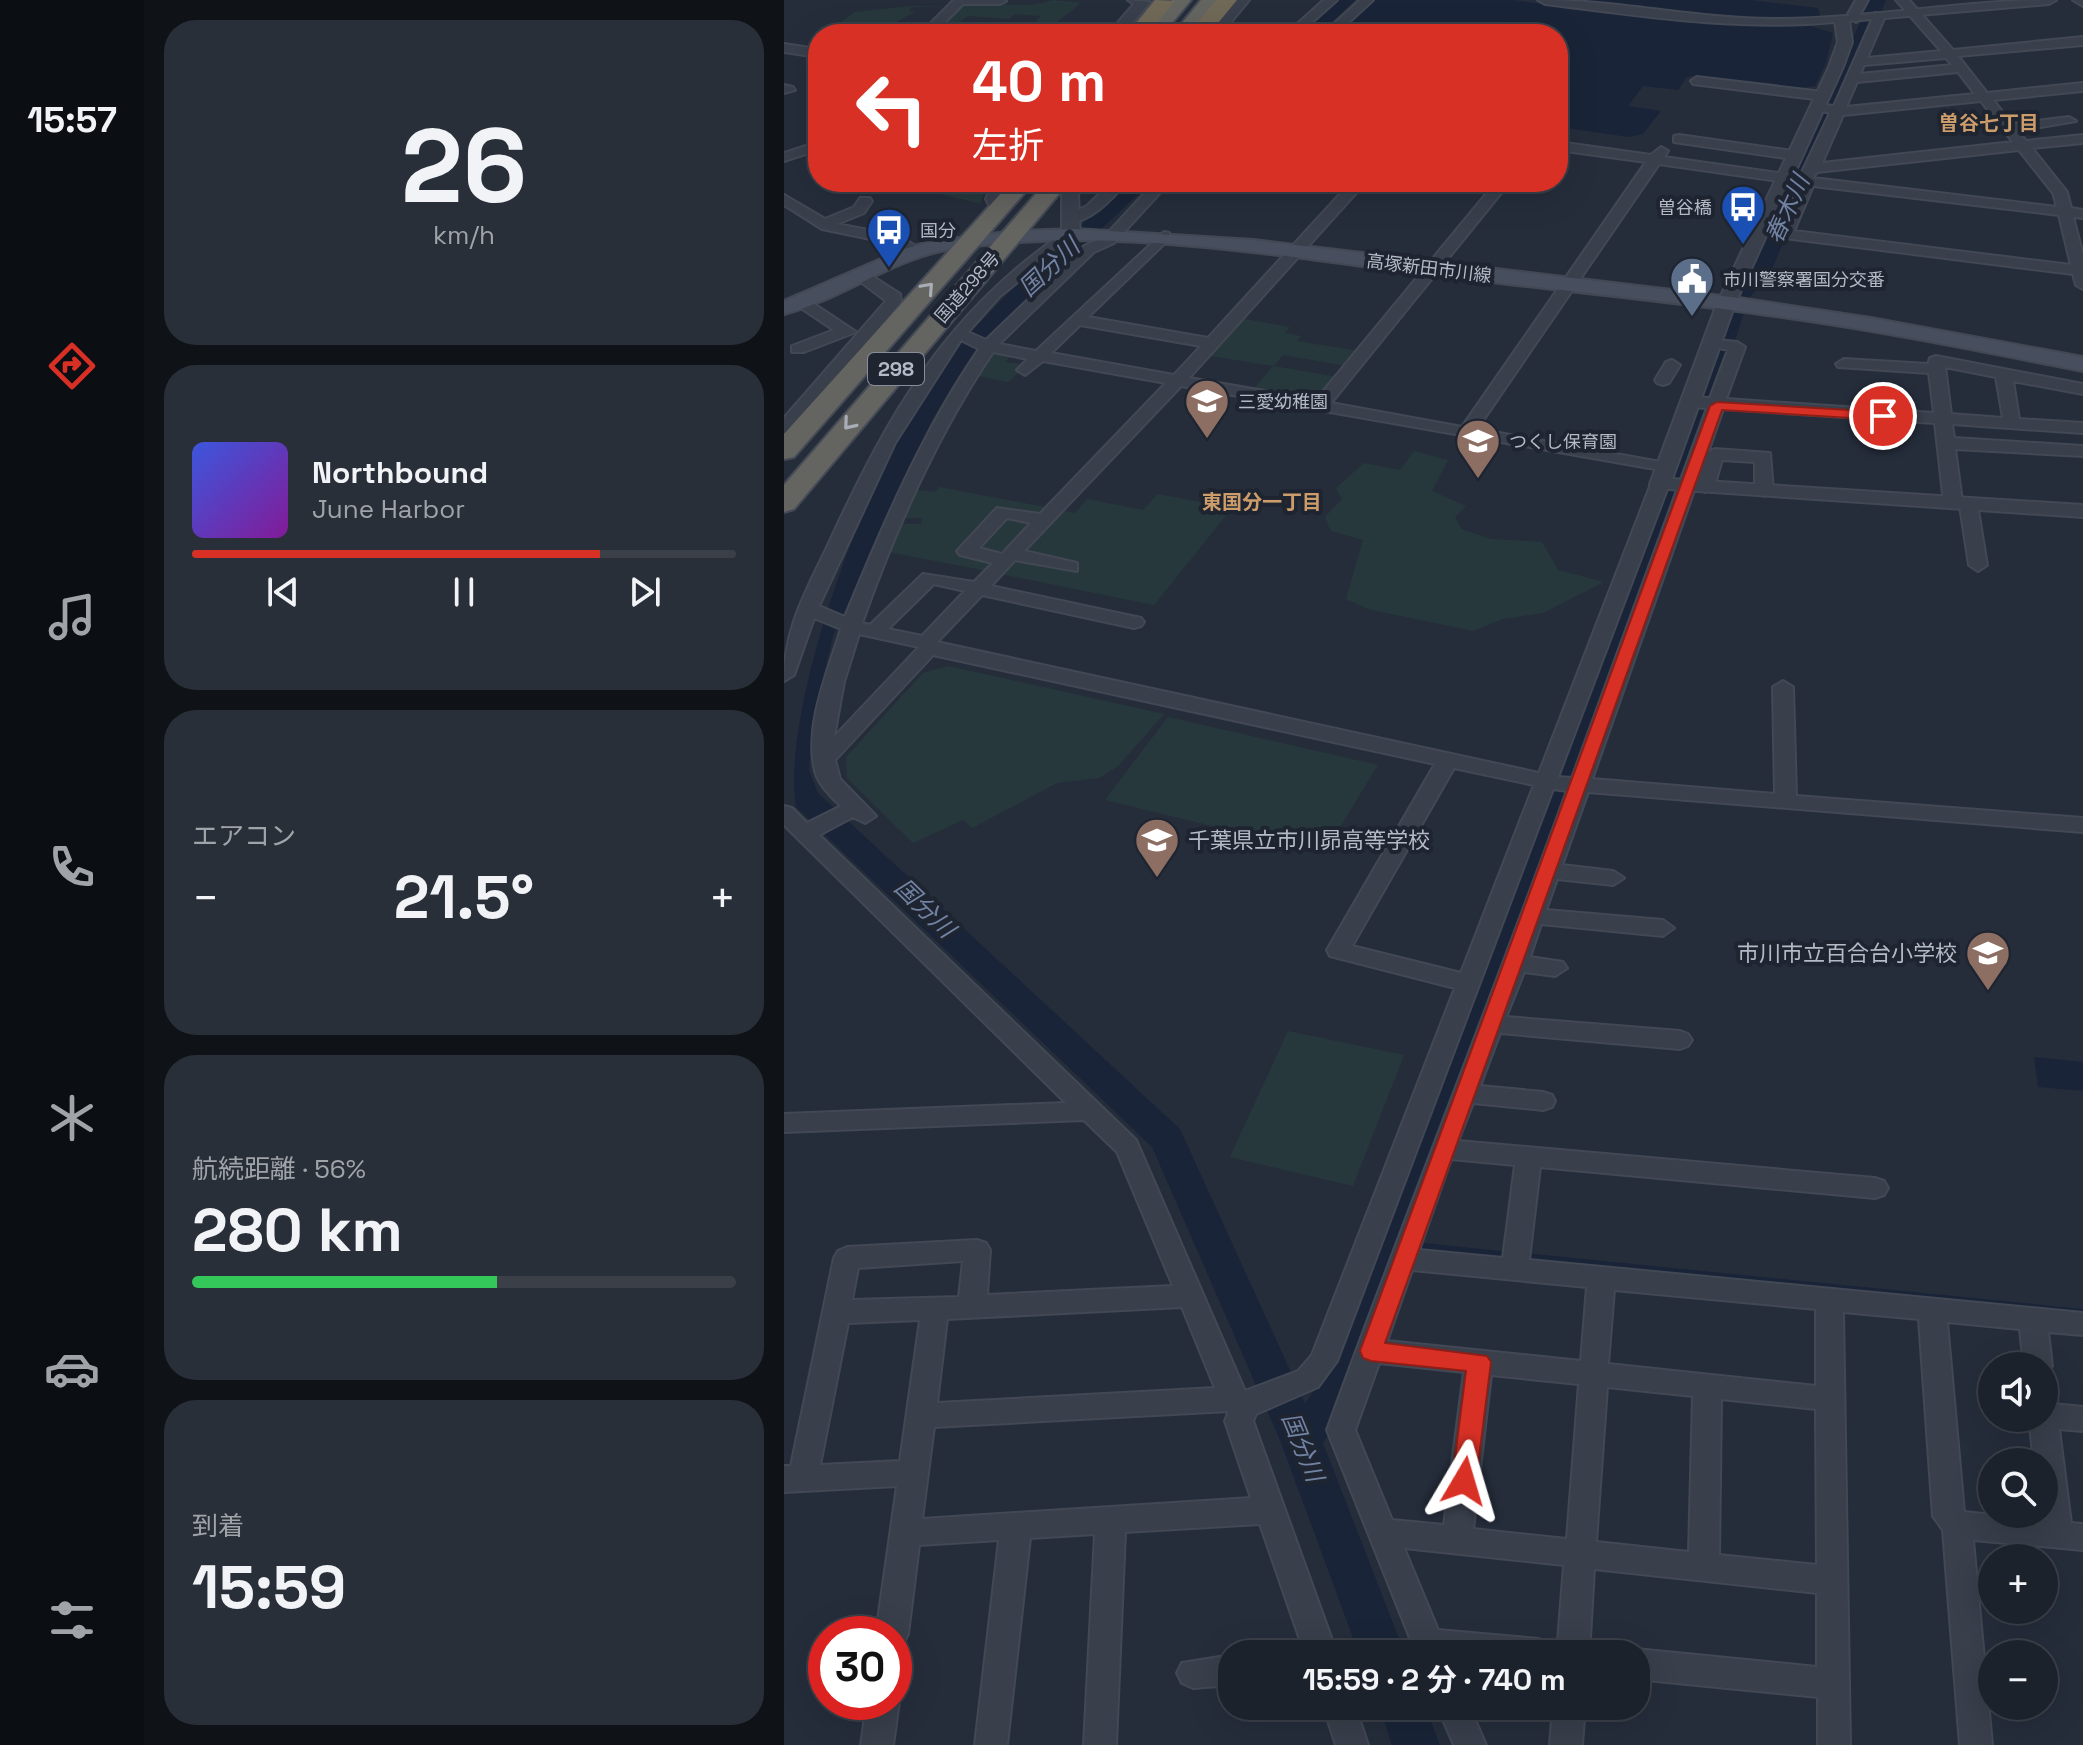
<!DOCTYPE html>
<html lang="ja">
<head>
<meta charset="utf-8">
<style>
	body { margin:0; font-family:"Space Grotesk","Noto Sans JP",sans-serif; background:#292f38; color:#f1f3f6; height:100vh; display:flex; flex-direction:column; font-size:30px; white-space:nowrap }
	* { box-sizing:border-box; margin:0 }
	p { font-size:26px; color:#a0a4a9 }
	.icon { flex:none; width:44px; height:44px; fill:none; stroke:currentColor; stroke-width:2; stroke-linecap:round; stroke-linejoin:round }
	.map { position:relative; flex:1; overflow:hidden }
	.details { display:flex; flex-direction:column; gap:20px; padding:20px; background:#0f1318; width:640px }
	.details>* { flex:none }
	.top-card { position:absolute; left:24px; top:24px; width:760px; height:168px; border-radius:32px; box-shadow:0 8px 32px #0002,0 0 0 2px #3a3f48; background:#d93025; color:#fff; overflow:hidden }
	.fabs { position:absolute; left:1194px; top:1352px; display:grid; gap:16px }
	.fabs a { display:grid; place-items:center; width:80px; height:80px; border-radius:50%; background:#1c222c; box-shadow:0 8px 32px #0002,0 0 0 2px #3a3f48; font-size:40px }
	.speed { position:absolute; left:24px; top:1616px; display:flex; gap:16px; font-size:40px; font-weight:700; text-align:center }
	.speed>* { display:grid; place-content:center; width:104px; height:104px; border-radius:50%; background:#1c222c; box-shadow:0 8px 32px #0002,0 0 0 2px #3a3f48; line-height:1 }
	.speed .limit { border:12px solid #d22; background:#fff; color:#111 }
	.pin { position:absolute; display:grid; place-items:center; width:68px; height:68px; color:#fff; margin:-34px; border:4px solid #fff; border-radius:50%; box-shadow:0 2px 8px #0007 }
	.me { position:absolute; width:88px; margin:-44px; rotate:7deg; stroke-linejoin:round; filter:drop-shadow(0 0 6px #0008) }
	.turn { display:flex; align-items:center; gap:28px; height:168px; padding:0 32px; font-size:36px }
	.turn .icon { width:104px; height:104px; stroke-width:2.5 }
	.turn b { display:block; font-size:56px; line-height:68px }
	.big { font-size:60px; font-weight:700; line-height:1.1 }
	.details .card { flex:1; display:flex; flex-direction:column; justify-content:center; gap:12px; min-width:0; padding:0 28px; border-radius:32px; background:#292f38 }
	.details .dial { align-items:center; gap:0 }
	.dial b { font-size:104px; line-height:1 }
	.song { display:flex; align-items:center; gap:24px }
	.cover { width:96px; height:96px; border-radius:12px; background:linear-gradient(135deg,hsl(230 70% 55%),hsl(290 70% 35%)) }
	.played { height:8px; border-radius:4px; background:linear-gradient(90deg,#d93025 75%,#3a3f48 75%) }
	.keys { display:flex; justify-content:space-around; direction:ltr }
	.heat { display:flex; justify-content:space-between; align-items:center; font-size:44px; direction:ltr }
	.charge { height:12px; border-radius:6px; background:linear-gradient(90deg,#34c759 56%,#3a3f48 0) }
	.trip { position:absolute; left:434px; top:1640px; width:432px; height:80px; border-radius:32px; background:#1c222c; box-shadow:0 8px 32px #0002,0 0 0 2px #3a3f48; font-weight:700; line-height:80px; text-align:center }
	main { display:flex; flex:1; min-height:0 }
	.menu { display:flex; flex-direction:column; width:144px; justify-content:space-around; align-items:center; background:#0b0e12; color:#a0a4a9 }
	.menu .icon { width:56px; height:56px }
	.menu .on { color:#d93025 }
	.menu b { font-size:36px; color:#f1f3f6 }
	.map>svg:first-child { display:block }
	.green { fill:#27383c }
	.water { fill:#192438 }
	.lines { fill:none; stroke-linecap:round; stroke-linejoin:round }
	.stream { stroke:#192438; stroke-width:6 }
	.river { fill:#192438; fill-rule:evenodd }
	.minor-casing { stroke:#424854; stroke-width:4 }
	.tertiary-casing { stroke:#424854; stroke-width:4 }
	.secondary-casing { stroke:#424854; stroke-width:4 }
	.trunk-casing { stroke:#444a56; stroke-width:4 }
	.motorway-casing { stroke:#444a56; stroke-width:4 }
	.minor { fill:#393f4b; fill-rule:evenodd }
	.tertiary { fill:#393f4b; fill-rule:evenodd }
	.secondary { fill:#474e5e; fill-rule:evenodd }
	.trunk { fill:#646461; fill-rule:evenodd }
	.motorway { fill:#716957; fill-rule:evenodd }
	.oneway { stroke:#a9adb8 }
	.route { fill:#d93025; stroke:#8d1f18; stroke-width:2 }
	.labels { text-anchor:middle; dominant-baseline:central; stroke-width:8; stroke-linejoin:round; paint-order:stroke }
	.far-poi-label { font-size:18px; fill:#b5bac7; stroke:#1e2430; text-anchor:start }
	.far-street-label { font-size:18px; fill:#b5bac7; stroke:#1e2430 }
	.far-neighbourhood-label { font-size:20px; font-weight:bold; fill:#cc9c6a; stroke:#1e2430 }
	.shield { fill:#1e2430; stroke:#888d9a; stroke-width:2 }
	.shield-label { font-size:20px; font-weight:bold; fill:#b5bac7 }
	.poi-label { font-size:22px; fill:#b5bac7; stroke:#1e2430; text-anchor:start }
	.water-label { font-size:24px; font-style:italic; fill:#7182a3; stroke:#1e2430 }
</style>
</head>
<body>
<main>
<nav class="menu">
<b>15:57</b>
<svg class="icon on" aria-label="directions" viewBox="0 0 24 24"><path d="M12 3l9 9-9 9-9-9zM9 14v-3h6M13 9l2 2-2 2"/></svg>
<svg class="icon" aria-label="music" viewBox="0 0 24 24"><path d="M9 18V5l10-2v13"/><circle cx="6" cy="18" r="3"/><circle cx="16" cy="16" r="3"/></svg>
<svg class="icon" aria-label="phone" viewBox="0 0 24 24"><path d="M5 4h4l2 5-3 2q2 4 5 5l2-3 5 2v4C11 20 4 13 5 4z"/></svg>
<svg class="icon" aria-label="climate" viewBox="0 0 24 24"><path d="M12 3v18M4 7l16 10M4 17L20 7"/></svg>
<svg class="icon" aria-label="car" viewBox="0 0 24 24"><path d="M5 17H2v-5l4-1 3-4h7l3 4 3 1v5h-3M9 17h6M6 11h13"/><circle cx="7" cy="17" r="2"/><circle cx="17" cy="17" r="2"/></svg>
<svg class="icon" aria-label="filters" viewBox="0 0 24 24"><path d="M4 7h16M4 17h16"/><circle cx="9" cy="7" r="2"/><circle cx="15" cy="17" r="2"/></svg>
</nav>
<section class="details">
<div class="card dial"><b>26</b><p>km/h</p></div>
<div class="card">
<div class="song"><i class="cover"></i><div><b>Northbound</b><p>June Harbor</p></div></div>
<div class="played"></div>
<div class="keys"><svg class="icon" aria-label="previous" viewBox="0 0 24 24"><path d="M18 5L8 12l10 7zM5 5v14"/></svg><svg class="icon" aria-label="pause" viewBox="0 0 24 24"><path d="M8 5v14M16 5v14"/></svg><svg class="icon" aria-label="next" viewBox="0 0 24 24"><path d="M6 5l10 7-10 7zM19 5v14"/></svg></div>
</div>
<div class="card"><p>エアコン</p>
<div class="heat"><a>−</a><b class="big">21.5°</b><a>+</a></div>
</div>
<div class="card"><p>航続距離 · 56%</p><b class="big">280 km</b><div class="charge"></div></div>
<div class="card"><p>到着</p><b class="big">15:59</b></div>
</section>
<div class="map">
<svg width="1299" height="1745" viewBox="0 0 1299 1745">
	<rect width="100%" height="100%" fill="#252d3b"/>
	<path class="green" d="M269 0 297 3 258 34 228 31 252 22 256 16 231 14 225 19 185 16 174 23 158 21 178 2C209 2 240 10 269 0Z
		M128 6H172L128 7 125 11 131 12 101 28 56 23 71 12Z
		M131 182H204L196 204 134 188Z
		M455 318 506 327 501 333 517 336 513 341 575 351 563 366 499 355 490 366 554 377 533 402 467 392 489 366 421 355Z
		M206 352 229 353 221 362 242 365 224 382 190 375Z
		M630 451 664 460 648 491 682 506 671 517 677 529 707 539 758 542 774 570 820 582 759 613 719 619 689 631 584 609 562 599 579 540 547 531 541 517 558 499 552 488 580 463 616 470Z
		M155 487 266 508 254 516 216 508 173 552 210 560 203 571 105 552 117 524H137L138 518H118L133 490 152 492Z
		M374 494 448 508 370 605 217 574 228 562 236 561 287 571 292 565 243 554 240 549 277 510 291 513 303 499 359 510Z
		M226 516 251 521C229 547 229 556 194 549L220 518Z
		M164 666 380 714 334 766 315 778 273 783 188 828 179 820 129 843 63 778 62 757 139 673Z
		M384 717 594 765 540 853 321 800Z
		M504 1031 620 1055 569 1186 446 1157Z"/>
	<path class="water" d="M590 0H727L933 25 1026 26 1049 33 1042 63 1031 86 1011 89 908 76 903 77 894 90 859 86 844 106 877 111 859 134 845 137 774 127V34H553Z
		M793 0H966L1034 8 1037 17H937Z
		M1250 1057 1299 1062V1091L1254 1087Z"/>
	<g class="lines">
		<path class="stream" d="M605 1243 617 1244
			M631 1245 725 1255
			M739 1256 1299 1312"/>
		<path class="river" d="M553 0H571L535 34H516Z
			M1086 0H1102L985 276 965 298 947 352 950 356 573 1393 539 1443 621 1654H575L496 1440 368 1147 12 807C0 732 50 576 84 504 105 459 124 410 155 370 210 300 279 242 345 182H367L217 324 172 380 148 420 49 636 28 725 25 770 34 793 396 1129 521 1403 534 1385C659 1040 798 700 926 356L924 352C933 325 939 289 965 272Z
			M595 1706H641L656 1745H608Z"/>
		<g class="minor-casing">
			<path id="minor" d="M170 0H221L222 1 216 4H179L149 34H136Z
				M453 0H465L437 34H425Z
				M540 0H553L515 34H502Z
				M576 0H589L552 34H539Z
				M1072 0H1084L1076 14 1078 18 1072 22 1064 14Z
				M1112 0H1125L1169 50 1299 37V45L1174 56 1203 93 1299 83V91L1209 100 1228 124 1285 117 1292 121 1234 131 1242 141 1299 135V143L1248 148 1283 192 1287 208 1299 210V218L1289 217 1299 255V289L1292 285 1289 274 969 234V228L996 229 1016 184 875 164 693 429 882 463 891 468 888 472 397 386 240 551 293 563V571L231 560 207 586 357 618 360 622 357 626 350 628 198 595 153 642 755 773 867 484 876 479 882 480 885 484 774 777 788 778 923 408 906 407 898 402 906 397 926 398 944 350 923 345V339L953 342 961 347 942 399 1150 413 1145 373 1054 367 1052 364 1060 359 1144 364 1146 358 1152 356 1299 384V394L1229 381 1235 419 1299 423V433L1168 424 1170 438 1299 446V456L1171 449 1178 501 1184 499 1193 504 1203 565 1194 571 1185 565 1176 506 1169 508 1160 503 1151 423 939 409 924 452 931 449 986 453 989 491 980 496 971 491V462L938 460 930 487 921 492 912 487 918 468 808 779 991 794 989 687 999 681 1009 687 1012 796 1299 818V832L804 792 778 865 829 871 840 878 829 885 773 879 762 910 879 920 890 928 879 936 757 924 746 957 779 962 783 968 771 976 740 972 722 1017 896 1031 904 1034 908 1040 904 1046 896 1049 716 1033 696 1086 759 1092 768 1095 771 1101 768 1107 759 1110 689 1103 674 1141 1091 1178 1100 1181 1104 1188 1100 1195 1091 1198 756 1167 745 1260 1299 1313V1335L1264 1332 1268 1366 1260 1376V1366H1240L1236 1329 1163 1322 1180 1512 1257 1520 1260 1462H1250L1245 1418H1260V1403L1299 1407V1431L1275 1429 1287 1523 1299 1524V1550L1189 1540 1208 1745H1176L1159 1530 1149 1516 1135 1319 1059 1312 1066 1745H1034V1697L852 1679V1654H841L852 1649 1033 1667V1593L810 1569 805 1654H773L780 1565 620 1548 654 1630 755 1639 766 1644 771 1654 632 1653 543 1430C621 1216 706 1003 783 791L769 789 553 1361 534 1387 472 1414 469 1421 553 1654H521L476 1524 341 1532 332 1745H300L311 1534 246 1538 223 1745H191L215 1540 135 1545 124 1634 119 1644 110 1648V1634H92L113 1486 0 1492V1466H7L50 1258 54 1251 63 1247 193 1240 202 1243 206 1250 203 1295 389 1286 333 1152 300 1120 0 1132V1114L282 1103 0 825V806L8 808 23 823 57 806C47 797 34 784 31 771 20 726 44 671 57 629L30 618 10 675 0 681C0 628 22 592 44 545 104 415 161 313 282 231L294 234 216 296 184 332 202 340 300 246 320 237 371 182H386L330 243 310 252 215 344 252 351 380 232 385 233V239L304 317 424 338 567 182H582L405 378 532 400 712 182H726L547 403 678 427 862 162 774 150V142L867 155 877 147 884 151 880 157 1016 176 1046 113 1026 108 1032 104 1050 106 1091 13 1101 16 1083 58 1157 51ZM1162 58 1168 65 1076 74 1080 65ZM1174 72 1191 94 1062 107 1073 82ZM1197 101 1229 142 1038 163 1059 115ZM1235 150 1269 193 1273 207 1029 178 1033 172ZM1029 186 1275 215 1287 265 1010 231ZM296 325 417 346 390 375 267 353ZM177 340 195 349C139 431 99 524 61 617L35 606 111 443ZM209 352 244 359 233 370 241 375 259 361 382 383 256 514 213 508 173 551 176 555 209 563 190 582 139 574 86 625 78 623C111 530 153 435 209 352ZM1161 367 1212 377 1219 418 1167 414ZM223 518 247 523 218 554 195 548ZM150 584 181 591 138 636 104 629ZM75 634 135 647 50 737 60 682ZM149 655 651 764 543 950 546 956 671 988 528 1355 514 1371 461 1391 352 1140 35 835 69 817 81 823 92 816 56 779 51 760ZM670 768 750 785 677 973 568 946ZM667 1159 731 1165 719 1258 635 1250ZM179 1261 175 1297 68 1300 74 1268ZM628 1270 803 1287 797 1361 603 1341ZM830 1290 1032 1309V1386L824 1364ZM398 1307 431 1388 153 1403 163 1319ZM136 1320 116 1461 36 1465 64 1323ZM595 1363 680 1372 660 1525 608 1520 571 1430ZM707 1375 795 1384 783 1539 689 1529ZM823 1387 909 1396 905 1552 812 1542ZM937 1399 1032 1409 1033 1565 935 1555ZM445 1411 441 1421 467 1498 138 1519 150 1427Z
				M1289 0H1299V6Z
				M0 44 34 49V57L0 52Z
				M913 77 1039 92 1045 96 1039 100 909 84 907 81Z
				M0 85 9 87 11 90 0 93Z
				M895 135 1009 151 1016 155 1009 159 890 142V136Z
				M34 142V150L0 161V153Z
				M328 182H343C328 199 305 225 281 222V216L303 206Z
				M0 195 41 219 70 207 76 198H86L88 201 80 213 53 224 115 236 138 250 131 254 106 243 38 229 0 205Z
				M73 273H83L116 294 117 302 6 432 0 433V418L102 301 73 279Z
				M14 300H24L72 332 20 352H8V346L50 330 14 306Z
				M888 360 896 365 885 383 879 385 873 383 871 380 882 362Z
				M448 1655V1685L409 1688 398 1683 393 1673 398 1663Z
				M110 1691 115 1702 109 1745H77L83 1702H110Z
				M539 1706H571L584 1745H552Z
				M653 1706H685L702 1745H670Z
				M769 1706H801L798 1745H766Z"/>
		</g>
		<g class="tertiary-casing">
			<path id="tertiary" d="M344 0 366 2 339 34H324L350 4Z
				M754 0C834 0 912 19 991 19 1085 19 1178 0 1272 0L1265 4 1065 21 1068 42 1059 67 951 304 888 479 1299 505V517L869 488 866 484 933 304 1045 67 1054 42 1051 22C953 31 858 16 761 4Z
				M209 182H225L218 199 223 208 221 212H209L202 199Z
				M284 182H300L294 195 296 234 287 239 278 234V195Z"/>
		</g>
		<g class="secondary-casing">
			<path id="secondary" d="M292 229 470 240 955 298 1087 318 1299 357V371C1201 352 1104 332 1005 318 887 301 768 290 649 275 492 256 331 226 173 248 111 256 60 299 0 314V301L120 249 149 241 232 231Z"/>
		</g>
		<g class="trunk-casing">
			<path id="trunk" d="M388 0H407L379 34H359Z
				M417 0H436L409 34H389Z
				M227 182H250L10 457 0 459V434Z
				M262 182H285L10 509 0 512V485Z"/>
		</g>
		<g class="motorway-casing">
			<path id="motorway" d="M371 0 391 1 364 34H343Z
				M432 0H453L425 34H404Z"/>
		</g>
		<use href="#minor" class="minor"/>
		<use href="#tertiary" class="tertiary"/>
		<use href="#secondary" class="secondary"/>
		<use href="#trunk" class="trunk"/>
		<use href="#motorway" class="motorway"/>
	</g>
	<defs><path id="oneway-chevron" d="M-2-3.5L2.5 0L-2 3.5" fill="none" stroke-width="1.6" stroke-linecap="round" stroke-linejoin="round" transform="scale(2)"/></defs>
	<g class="oneway">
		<use href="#oneway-chevron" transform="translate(144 288) rotate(-48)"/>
		<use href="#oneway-chevron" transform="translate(65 424) rotate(130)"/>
	</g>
	<path class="route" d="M933 402 1099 412 1106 416 1099 420 938 410 601 1343 703 1356 707 1362 692 1481 689 1488 680 1491 672 1488 668 1481 682 1371 587 1361 579 1358 576 1351 926 406Z"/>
	<defs>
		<g id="bus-pin" transform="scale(2.3)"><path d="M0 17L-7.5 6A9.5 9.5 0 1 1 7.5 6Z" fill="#1a4fb4" stroke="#1e2430"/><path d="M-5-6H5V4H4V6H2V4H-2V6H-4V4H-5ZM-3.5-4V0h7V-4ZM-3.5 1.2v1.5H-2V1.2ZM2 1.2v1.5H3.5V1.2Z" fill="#fff"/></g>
		<g id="civic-pin" transform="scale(2.3)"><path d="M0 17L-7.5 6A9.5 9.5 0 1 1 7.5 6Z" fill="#5c6f8a" stroke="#1e2430"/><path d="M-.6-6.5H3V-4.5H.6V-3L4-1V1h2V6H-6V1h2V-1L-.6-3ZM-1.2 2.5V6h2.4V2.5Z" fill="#fff"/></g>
		<g id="school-pin" transform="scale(2.3)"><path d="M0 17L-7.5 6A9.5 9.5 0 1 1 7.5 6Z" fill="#8d6e63" stroke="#1e2430"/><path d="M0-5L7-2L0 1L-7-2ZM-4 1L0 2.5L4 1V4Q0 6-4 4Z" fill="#fff"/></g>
	</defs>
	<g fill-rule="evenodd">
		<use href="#bus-pin" x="959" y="207"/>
		<use href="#bus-pin" x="105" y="230"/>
		<use href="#civic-pin" x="908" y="279"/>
		<use href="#school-pin" x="423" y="401"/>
		<use href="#school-pin" x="694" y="441"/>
		<use href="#school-pin" x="373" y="840"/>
		<use href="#school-pin" x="1204" y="953"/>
	</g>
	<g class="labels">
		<g class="far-poi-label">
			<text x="928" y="207" text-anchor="end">曽谷橋</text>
			<text x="136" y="230">国分</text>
			<text x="939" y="279">市川警察署国分交番</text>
			<text x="454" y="401">三愛幼稚園</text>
			<text x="725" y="441">つくし保育園</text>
		</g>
		<g class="far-street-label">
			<text transform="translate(645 268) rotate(7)">高塚新田市川線</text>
			<text transform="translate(183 287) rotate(-49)">国道298号</text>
		</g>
		<g class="far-neighbourhood-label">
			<text x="1205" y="123">曽谷七丁目</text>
			<text x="478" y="502">東国分一丁目</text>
		</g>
		<rect class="shield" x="84" y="353" width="56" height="32" rx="6"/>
		<g class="shield-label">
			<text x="112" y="369">298</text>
		</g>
		<g class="poi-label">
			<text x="404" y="840">千葉県立市川昴高等学校</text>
			<text x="1173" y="953" text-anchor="end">市川市立百合台小学校</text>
		</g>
		<g class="water-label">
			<text transform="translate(1003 209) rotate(-66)">春木川</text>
			<text transform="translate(265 267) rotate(-43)">国分川</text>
			<text transform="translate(141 908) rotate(44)">国分川</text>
			<text transform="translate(519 1447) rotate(68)">国分川</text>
		</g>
	</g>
</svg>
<div class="fabs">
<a><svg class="icon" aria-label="sound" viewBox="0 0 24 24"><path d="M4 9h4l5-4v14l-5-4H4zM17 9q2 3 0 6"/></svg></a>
<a><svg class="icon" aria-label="search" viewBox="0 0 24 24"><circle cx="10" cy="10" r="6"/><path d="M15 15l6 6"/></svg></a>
<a>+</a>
<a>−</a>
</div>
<div class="speed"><div class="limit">30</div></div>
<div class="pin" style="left:1099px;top:416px;background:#d93025"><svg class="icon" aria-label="arrive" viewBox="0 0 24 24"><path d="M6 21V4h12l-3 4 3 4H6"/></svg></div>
<svg class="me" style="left:680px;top:1481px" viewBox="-20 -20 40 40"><path d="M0-17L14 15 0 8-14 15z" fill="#d93025" stroke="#fff" stroke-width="4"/></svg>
<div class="trip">15:59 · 2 分 · 740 m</div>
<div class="top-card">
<div class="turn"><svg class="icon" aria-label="left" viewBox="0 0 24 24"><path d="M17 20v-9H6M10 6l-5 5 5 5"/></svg><div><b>40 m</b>左折</div></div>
</div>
</div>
</main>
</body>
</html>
